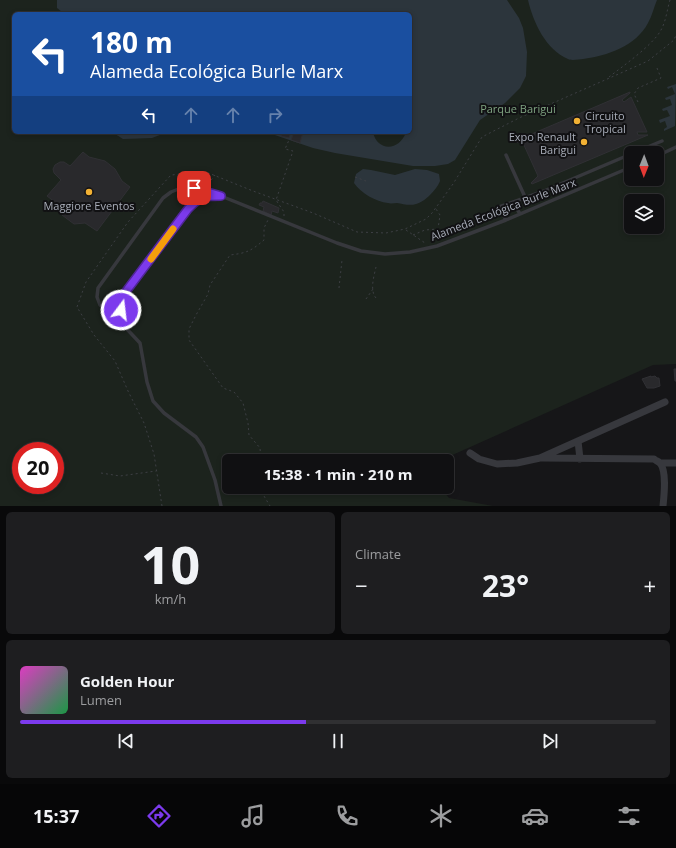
<!DOCTYPE html>
<html lang="en">
<head>
<meta charset="utf-8">
<style>
	body { margin:0; font-family:"Open Sans",sans-serif; background:#1e1e20; color:#f1f3f6; height:100vh; display:flex; flex-direction:column; font-size:15px; white-space:nowrap }
	* { box-sizing:border-box; margin:0 }
	p { font-size:13px; color:#9c9d9f }
	.icon { flex:none; width:22px; height:22px; fill:none; stroke:currentColor; stroke-width:2; stroke-linecap:round; stroke-linejoin:round }
	.map { position:relative; height:506px; overflow:hidden }
	.details { display:flex; flex-direction:column; gap:6px; padding:6px; background:#09090a; flex:1 }
	.details>* { flex:none }
	.hud { position:absolute; left:12px; top:12px; width:400px; height:122px; border-radius:6px; box-shadow:0 2px 6px #0003,0 0 0 1px #303032; background:#1a4fa0; color:#fff; overflow:hidden }
	.needle { width:26px; rotate:181deg }
	.controls { position:absolute; left:624px; top:146px; display:grid; gap:8px }
	.controls a { display:grid; place-items:center; width:40px; height:40px; border-radius:6px; background:#101012; box-shadow:0 2px 6px #0003,0 0 0 1px #303032; font-size:20px }
	.speed { position:absolute; left:12px; top:442px; display:flex; gap:8px; font-size:20px; font-weight:700; text-align:center }
	.speed>* { display:grid; place-content:center; width:52px; height:52px; border-radius:50%; background:#101012; box-shadow:0 2px 6px #0003,0 0 0 1px #303032; line-height:1 }
	.speed .limit { border:6px solid #d22; background:#fff; color:#111 }
	.pin { position:absolute; display:grid; place-items:center; width:34px; height:34px; color:#fff; margin:-17px; border-radius:8px; box-shadow:0 2px 6px #0006 }
	.me { position:absolute; width:44px; margin:-22px; rotate:15deg; stroke-linejoin:round; filter:drop-shadow(0 0 3px #0008) }
	.turn { display:flex; align-items:center; gap:14px; height:84px; padding:0 12px; font-size:18px }
	.turn .icon { width:52px; height:52px; stroke-width:2.5 }
	.turn b { display:block; font-size:28px; line-height:34px }
	.lanes { display:flex; align-items:center; height:38px; padding:0 12px; background:#0003; justify-content:center; gap:20px; direction:ltr }
	.lanes .off { opacity:.35 }
	.big { font-size:30px; font-weight:700; line-height:1.1 }
	.details .tile { flex:1; display:flex; flex-direction:column; justify-content:center; gap:6px; min-width:0; padding:0 14px; border-radius:6px; background:#1e1e20 }
	.details .dial { align-items:center; gap:0 }
	.dial b { font-size:52px; line-height:1 }
	.song { display:flex; align-items:center; gap:12px }
	.cover { width:48px; height:48px; border-radius:6px; background:linear-gradient(135deg,hsl(310 70% 55%),hsl(140 70% 35%)) }
	.played { height:4px; border-radius:2px; background:linear-gradient(90deg,#7c3aed 45%,#303032 45%) }
	.keys { display:flex; justify-content:space-around; direction:ltr }
	.heat { display:flex; justify-content:space-between; align-items:center; font-size:22px; direction:ltr }
	.details .tiles { flex:1; display:grid; gap:6px; grid-template-columns:1fr 1fr }
	.tile:last-child { grid-column:span 2 }
	.trip { position:absolute; left:222px; top:454px; width:232px; height:40px; border-radius:6px; background:#101012; box-shadow:0 2px 6px #0003,0 0 0 1px #303032; font-weight:700; line-height:40px; text-align:center }
	.tabs { display:flex; height:64px; justify-content:space-around; align-items:center; background:#060607; color:#9c9d9f }
	.tabs .icon { width:28px; height:28px }
	.tabs .selected { color:#7c3aed }
	.tabs b { font-size:18px; color:#f1f3f6 }
	.map>svg:first-child { display:block }
	.green { fill:#1c231d; fill-rule:evenodd }
	.water { fill:#2c353c }
	.building { fill:#29292c; stroke:#303034 }
	.lines { fill:none; stroke-linecap:round; stroke-linejoin:round }
	.path { stroke:#3d3f44; stroke-width:1; stroke-dasharray:2 3; stroke-linecap:butt }
	.lane { stroke:#37383d; stroke-width:3.5 }
	.street { stroke:#37383d; stroke-width:7 }
	.route-casing { stroke:#51269a; stroke-width:10 }
	.route { stroke:#7c3aed; stroke-width:7 }
	.slow { stroke:#f59e0b; stroke-width:7 }
	.poi-dot { fill:#f2b134; stroke:#111113; stroke-width:1.5 }
	.labels { text-anchor:middle; dominant-baseline:central; stroke-width:4; stroke-linejoin:round; paint-order:stroke }
	.park-label { font-size:11px; fill:#7fa381; stroke:#111113 }
	.poi-label { font-size:11px; fill:#a8adb8; stroke:#111113; text-anchor:start }
	.street-label { font-size:11px; fill:#a8adb8; stroke:#111113 }
</style>
</head>
<body>
<div class="map">
<svg width="676" height="506" viewBox="0 0 676 506">
	<rect width="100%" height="100%" fill="#161618"/>
	<path class="green" d="M0 0H676V364L653 365 439 461H229V487H440L449 498 493 506H0ZM14 14H410V132H14ZM631 153H657V179H631ZM631 201H657V227H631ZM21 451H55V485H21Z"/>
	<path class="water" d="M57 0H507L519 18 523 28 527 52 526 76 520 88 505 103 480 120 455 160 448 164 435 166H413L335 153 313 148 266 132H373C377 152 400 151 406 132H410V14H62V12L57 8Z
		M528 0H657C654 7 652 16 648 23 636 46 607 56 583 59 579 59 572 61 568 59 546 50 533 22 528 0Z
		M676 84 675 126 664 131V129L667 127 665 121 660 123 659 120 670 116 667 110 663 111 662 109 672 105 670 99 666 100 665 98 675 94 672 87 668 89 667 87Z
		M112 132H182L180 134 165 133 152 138 123 139Z
		M363 169 371 170 395 175 415 169 427 170 439 174 440 181C437 189 425 202 416 204 410 206 403 204 397 203 394 203 391 204 388 203 376 202 361 193 354 183L356 174Z"/>
	<path class="building" d="M630 92V93L622 100 624 102 631 97 647 132H637L638 135H648L532 184 531 183 538 176 523 143 513 142Z
		M283 132H291L289 138 281 136Z
		M294 132H303L300 143 291 140Z
		M83 152 89 157 105 161 115 169 122 181 130 187 97 231 85 223 74 224 62 215 60 206 47 196 61 180 54 173 53 169 55 165 60 162H64L70 166Z
		M263 201 279 208 278 213 272 211 271 215 263 211 264 207 259 205 260 203H262Z
		M674 369H676V381H675Z
		M651 376V377L655 376 657 378H659L660 386 654 388H647L642 379Z"/>
	<g class="lines">
		<path class="path" d="M609 77C623 66 653 45 661 30 666 21 667 10 670 0
			M638 102 634 94 638 88 661 78 657 68
			M179 175 198 183
			M355 177 366 181
			M203 185 209 183 215 175
			M284 216V212L276 200 293 151 285 149 289 140
			M406 230 425 243
			M413 235 425 230 438 229 440 215 436 209
			M376 267C374 276 369 292 377 299
			M339 288 342 260
			M366 299 373 289
			M261 461 260 448 249 435 248 423 243 403 234 392 223 388 189 340V329L196 315 208 294 210 285 230 255C247 253 251 251 264 240V228L268 220
			M101 473 120 476 156 471
			M261 487V491L270 506
			M162 506 154 454 144 423 128 391 115 361 94 335 77 307 86 282 128 222 171 175 206 172 253 191 313 213 357 232 386 233 405 229 426 219 432 213 453 184 482 137 519 118 648 61 674 40 676 35"/>
		<path class="lane" d="M633 153 662 141
			M506 155 525 197
			M657 156 676 147
			M182 189 189 192 191 196 189 208
			M513 202 520 214
			M506 220 499 207 544 191 631 154
			M121 300 124 325
			M104 310 110 311 115 307 188 209C198 199 202 196 216 196
			M221 506 215 480 203 447 196 437 164 413 153 401 147 382 140 343 124 326 100 305 97 297 98 288 163 198 171 192 181 188H194L221 196 337 243 361 251 385 254 410 252 437 246 506 220 631 167"/>
		<path class="street" d="M578 441 580 459
			M470 453 479 459 497 464 517 463 540 458 665 402
			M542 458 654 459C656 461 658 461 660 463 667 471 664 496 663 506
			M660 463H676"/>
	</g>
	<g class="lines">
		<g class="route-casing">
			<path id="route" d="M121 310V298L188 209C201 196 204 196 221 196L194 188"/>
		</g>
		<use href="#route" class="route"/>
		<path class="slow" d="M151 259 173 229"/>
	</g>
	<g class="poi-dot">
		<circle cx="577" cy="121" r="4"/>
		<circle cx="584" cy="142" r="4"/>
		<circle cx="89" cy="192" r="4"/>
	</g>
	<g class="labels">
		<g class="park-label">
			<text x="518" y="108">Parque Barigui</text>
		</g>
		<g class="poi-label">
			<text x="585" y="115">Circuito<tspan x="585" dy="13">Tropical</tspan></text>
			<text x="576" y="136" text-anchor="end">Expo Renault<tspan x="576" dy="13">Barigui</tspan></text>
			<text x="89" y="205" text-anchor="middle">Maggiore Eventos</text>
		</g>
		<g class="street-label">
			<text transform="translate(503 209) rotate(-21)">Alameda Ecológica Burle Marx</text>
		</g>
	</g>
</svg>
<div class="controls">
<a><svg class="needle" viewBox="-14 -14 28 28"><path d="M0-13l5 13h-10z" fill="#e53935"/><path d="M0 13l5-13h-10z" fill="#9c9d9f"/></svg></a>
<a><svg class="icon" aria-label="layers" viewBox="0 0 24 24"><path d="M12 4l9 5-9 5-9-5zM3 14l9 5 9-5"/></svg></a>
</div>
<div class="speed"><div class="limit">20</div></div>
<div class="pin" style="left:194px;top:188px;background:#d93025"><svg class="icon" aria-label="arrive" viewBox="0 0 24 24"><path d="M6 21V4h12l-3 4 3 4H6"/></svg></div>
<svg class="me" style="left:121px;top:310px" viewBox="-20 -20 40 40"><circle r="17" fill="#7c3aed" stroke="#fff" stroke-width="3"/><path d="M0-11L8 9 0 5-8 9z" fill="#fff"/></svg>
<div class="trip">15:38 · 1 min · 210 m</div>
<div class="hud">
<div class="turn"><svg class="icon" aria-label="left" viewBox="0 0 24 24"><path d="M17 20v-9H6M10 6l-5 5 5 5"/></svg><div><b>180 m</b>Alameda Ecológica Burle Marx</div></div>
<div class="lanes"><svg class="icon" aria-label="left" viewBox="0 0 24 24"><path d="M17 20v-9H6M10 6l-5 5 5 5"/></svg><svg class="icon off" aria-label="ahead" viewBox="0 0 24 24"><path d="M12 20V5M6 11l6-6 6 6"/></svg><svg class="icon off" aria-label="ahead" viewBox="0 0 24 24"><path d="M12 20V5M6 11l6-6 6 6"/></svg><svg class="icon off" aria-label="right" viewBox="0 0 24 24"><path d="M7 20v-9h11M14 6l5 5-5 5"/></svg></div>
</div>
</div>
<section class="details">
<div class="tiles">
<div class="tile dial"><b>10</b><p>km/h</p></div>
<div class="tile"><p>Climate</p>
<div class="heat"><a>−</a><b class="big">23°</b><a>+</a></div>
</div>
<div class="tile">
<div class="song"><i class="cover"></i><div><b>Golden Hour</b><p>Lumen</p></div></div>
<div class="played"></div>
<div class="keys"><svg class="icon" aria-label="previous" viewBox="0 0 24 24"><path d="M18 5L8 12l10 7zM5 5v14"/></svg><svg class="icon" aria-label="pause" viewBox="0 0 24 24"><path d="M8 5v14M16 5v14"/></svg><svg class="icon" aria-label="next" viewBox="0 0 24 24"><path d="M6 5l10 7-10 7zM19 5v14"/></svg></div>
</div>
</div>
</section>
<nav class="tabs">
<b>15:37</b>
<svg class="icon selected" aria-label="directions" viewBox="0 0 24 24"><path d="M12 3l9 9-9 9-9-9zM9 14v-3h6M13 9l2 2-2 2"/></svg>
<svg class="icon" aria-label="music" viewBox="0 0 24 24"><path d="M9 18V5l10-2v13"/><circle cx="6" cy="18" r="3"/><circle cx="16" cy="16" r="3"/></svg>
<svg class="icon" aria-label="phone" viewBox="0 0 24 24"><path d="M5 4h4l2 5-3 2q2 4 5 5l2-3 5 2v4C11 20 4 13 5 4z"/></svg>
<svg class="icon" aria-label="climate" viewBox="0 0 24 24"><path d="M12 3v18M4 7l16 10M4 17L20 7"/></svg>
<svg class="icon" aria-label="car" viewBox="0 0 24 24"><path d="M5 17H2v-5l4-1 3-4h7l3 4 3 1v5h-3M9 17h6M6 11h13"/><circle cx="7" cy="17" r="2"/><circle cx="17" cy="17" r="2"/></svg>
<svg class="icon" aria-label="filters" viewBox="0 0 24 24"><path d="M4 7h16M4 17h16"/><circle cx="9" cy="7" r="2"/><circle cx="15" cy="17" r="2"/></svg>
</nav>
</body>
</html>
